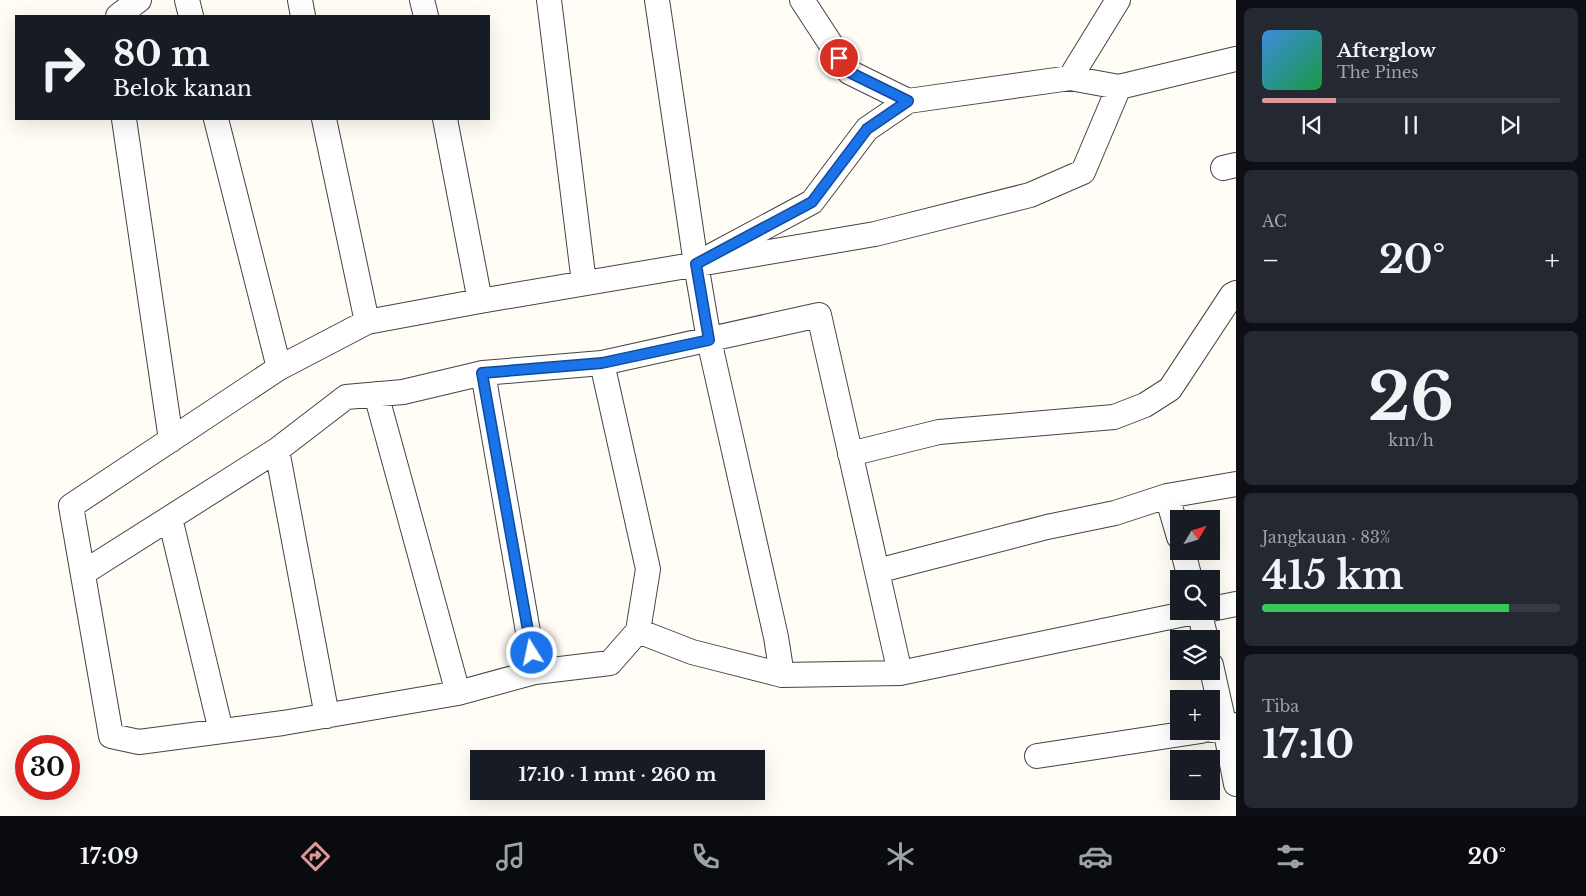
<!DOCTYPE html>
<html lang="id">
<head>
<meta charset="utf-8">
<style>
	body { margin:0; font-family:"Libre Baskerville",serif; background:#242831; color:#f1f3f6; height:100vh; display:flex; flex-direction:column; font-size:19px; white-space:nowrap }
	* { box-sizing:border-box; margin:0 }
	p { font-size:16px; color:#9ea1a6 }
	.icon { flex:none; width:28px; height:28px; fill:none; stroke:currentColor; stroke-width:2; stroke-linecap:round; stroke-linejoin:round }
	.map { position:relative; flex:1; overflow:hidden }
	.panel { display:flex; flex-direction:column; gap:8px; padding:8px; background:#0d0f14; width:350px }
	.panel>* { flex:none }
	.banner { position:absolute; left:15px; top:15px; width:475px; height:105px; border-radius:0px; box-shadow:0 5px 20px #0002; background:#171b24; color:#f1f3f6; overflow:hidden }
	.needle { width:32px; rotate:52deg }
	.tools { position:absolute; left:1170px; top:510px; display:grid; gap:10px }
	.tools a { display:grid; place-items:center; width:50px; height:50px; border-radius:0px; background:#171b24; box-shadow:0 5px 20px #0002; font-size:25px }
	.speed { position:absolute; left:15px; top:735px; display:flex; gap:10px; font-size:25px; font-weight:700; text-align:center }
	.speed>* { display:grid; place-content:center; width:65px; height:65px; border-radius:50%; background:#171b24; box-shadow:0 5px 20px #0002; line-height:1 }
	.speed .limit { border:8px solid #d22; background:#fff; color:#111 }
	.pin { position:absolute; display:grid; place-items:center; width:42px; height:42px; color:#fff; margin:-21px; border:2px solid #fff; border-radius:50%; box-shadow:0 1px 5px #0007 }
	.me { position:absolute; width:55px; margin:-28px; rotate:350deg; stroke-linejoin:round; filter:drop-shadow(0 0 4px #0008) }
	.turn { display:flex; align-items:center; gap:18px; height:105px; padding:0 15px; font-size:22px }
	.turn .icon { width:65px; height:65px; stroke-width:2.5 }
	.turn b { display:block; font-size:35px; line-height:42px }
	.big { font-size:38px; font-weight:800; line-height:1.1 }
	.panel .tile { flex:1; display:flex; flex-direction:column; justify-content:center; gap:8px; min-width:0; padding:0 18px; border-radius:8px; background:#242831 }
	.panel .dial { align-items:center; gap:0 }
	.dial b { font-size:65px; line-height:1 }
	.song { display:flex; align-items:center; gap:15px }
	.cover { width:60px; height:60px; border-radius:8px; background:linear-gradient(135deg,hsl(210 70% 55%),hsl(140 70% 35%)) }
	.played { height:5px; border-radius:2px; background:linear-gradient(90deg,#db999c 25%,#363941 25%) }
	.keys { display:flex; justify-content:space-around; direction:ltr }
	.heat { display:flex; justify-content:space-between; align-items:center; font-size:28px; direction:ltr }
	.charge { height:8px; border-radius:4px; background:linear-gradient(90deg,#34c759 83%,#363941 0) }
	.trip { position:absolute; left:470px; top:750px; width:295px; height:50px; border-radius:0px; background:#171b24; box-shadow:0 5px 20px #0002; font-weight:800; line-height:50px; text-align:center }
	.tab-bar { display:flex; height:80px; justify-content:space-around; align-items:center; background:#090b0e; color:#9ea1a6 }
	.tab-bar .icon { width:35px; height:35px }
	.tab-bar .on { color:#db999c }
	.tab-bar b { font-size:22px; color:#f1f3f6 }
	main { display:flex; flex:1; min-height:0 }
	.map>svg:first-child { display:block }
	.lines { fill:none; stroke-linecap:round; stroke-linejoin:round }
	.street-casing { stroke:#444; stroke-width:26 }
	.street { stroke:#fff; stroke-width:24 }
	.route-casing { stroke:#114b97; stroke-width:12 }
	.route { stroke:#1a73e8; stroke-width:9 }
</style>
</head>
<body>
<main>
<div class="map">
<svg width="1236" height="816" viewBox="0 0 1236 816">
	<rect width="100%" height="100%" fill="#fffdf5"/>
	<g class="lines">
		<g class="street-casing">
			<path id="street" d="M187 0 191 16
				M300 0 303 16
				M422 0 426 16
				M549 0 584 283
				M657 0 696 264 709 340 776 637 782 675
				M802 0 849 72 908 101 1070 78 1119 87 1236 59
				M118 16 139 0
				M1070 78 1118 0
				M124 119 171 440
				M216 119 279 368 367 322 480 301 875 234 1030 195 1083 172 1119 87
				M324 119 367 322
				M445 119 480 301
				M1223 168 1236 165
				M713 255 812 202 867 129 908 101
				M279 368 71 506 111 736 139 742 283 723 458 693 535 672 610 663 638 631 692 652 782 675 900 673 1199 611
				M483 373 535 672
				M376 394 458 693
				M277 450 327 716
				M850 454 939 432 1114 417 1145 405 1170 389 1232 295 1236 293
				M1167 496 1179 537
				M170 518 221 731
				M1183 551 1190 579
				M877 571 1047 527 1115 513 1167 496 1236 484
				M83 573 277 450 346 397 403 392 483 373 602 363
				M1211 609 1236 604
				M1199 611 1206 639
				M638 631 648 569 602 363 819 315 900 673
				M1211 665 1225 728 1236 725
				M1211 730 1225 728 1236 784
				M1037 756 1201 731"/>
		</g>
		<use href="#street" class="street"/>
	</g>
	<g class="lines">
		<g class="route-casing">
			<path id="route" d="M532 653 482 373 602 363 709 340 696 264 812 202 867 129 908 101 849 72 839 58"/>
		</g>
		<use href="#route" class="route"/>
	</g>
</svg>
<div class="tools">
<a><svg class="needle" viewBox="-14 -14 28 28"><path d="M0-13l5 13h-10z" fill="#e53935"/><path d="M0 13l5-13h-10z" fill="#9ea1a6"/></svg></a>
<a><svg class="icon" aria-label="search" viewBox="0 0 24 24"><circle cx="10" cy="10" r="6"/><path d="M15 15l6 6"/></svg></a>
<a><svg class="icon" aria-label="layers" viewBox="0 0 24 24"><path d="M12 4l9 5-9 5-9-5zM3 14l9 5 9-5"/></svg></a>
<a>+</a>
<a>−</a>
</div>
<div class="speed"><div class="limit">30</div></div>
<div class="pin" style="left:839px;top:58px;background:#d93025"><svg class="icon" aria-label="arrive" viewBox="0 0 24 24"><path d="M6 21V4h12l-3 4 3 4H6"/></svg></div>
<svg class="me" style="left:532px;top:653px" viewBox="-20 -20 40 40"><circle r="17" fill="#1a73e8" stroke="#fff" stroke-width="3"/><path d="M0-11L8 9 0 5-8 9z" fill="#fff"/></svg>
<div class="trip">17:10 · 1 mnt · 260 m</div>
<div class="banner">
<div class="turn"><svg class="icon" aria-label="right" viewBox="0 0 24 24"><path d="M7 20v-9h11M14 6l5 5-5 5"/></svg><div><b>80 m</b>Belok kanan</div></div>
</div>
</div>
<section class="panel">
<div class="tile">
<div class="song"><i class="cover"></i><div><b>Afterglow</b><p>The Pines</p></div></div>
<div class="played"></div>
<div class="keys"><svg class="icon" aria-label="previous" viewBox="0 0 24 24"><path d="M18 5L8 12l10 7zM5 5v14"/></svg><svg class="icon" aria-label="pause" viewBox="0 0 24 24"><path d="M8 5v14M16 5v14"/></svg><svg class="icon" aria-label="next" viewBox="0 0 24 24"><path d="M6 5l10 7-10 7zM19 5v14"/></svg></div>
</div>
<div class="tile"><p>AC</p>
<div class="heat"><a>−</a><b class="big">20°</b><a>+</a></div>
</div>
<div class="tile dial"><b>26</b><p>km/h</p></div>
<div class="tile"><p>Jangkauan · 83%</p><b class="big">415 km</b><div class="charge"></div></div>
<div class="tile"><p>Tiba</p><b class="big">17:10</b></div>
</section>
</main>
<nav class="tab-bar">
<b>17:09</b>
<svg class="icon on" aria-label="directions" viewBox="0 0 24 24"><path d="M12 3l9 9-9 9-9-9zM9 14v-3h6M13 9l2 2-2 2"/></svg>
<svg class="icon" aria-label="music" viewBox="0 0 24 24"><path d="M9 18V5l10-2v13"/><circle cx="6" cy="18" r="3"/><circle cx="16" cy="16" r="3"/></svg>
<svg class="icon" aria-label="phone" viewBox="0 0 24 24"><path d="M5 4h4l2 5-3 2q2 4 5 5l2-3 5 2v4C11 20 4 13 5 4z"/></svg>
<svg class="icon" aria-label="climate" viewBox="0 0 24 24"><path d="M12 3v18M4 7l16 10M4 17L20 7"/></svg>
<svg class="icon" aria-label="car" viewBox="0 0 24 24"><path d="M5 17H2v-5l4-1 3-4h7l3 4 3 1v5h-3M9 17h6M6 11h13"/><circle cx="7" cy="17" r="2"/><circle cx="17" cy="17" r="2"/></svg>
<svg class="icon" aria-label="filters" viewBox="0 0 24 24"><path d="M4 7h16M4 17h16"/><circle cx="9" cy="7" r="2"/><circle cx="15" cy="17" r="2"/></svg>
<b>20°</b>
</nav>
</body>
</html>
